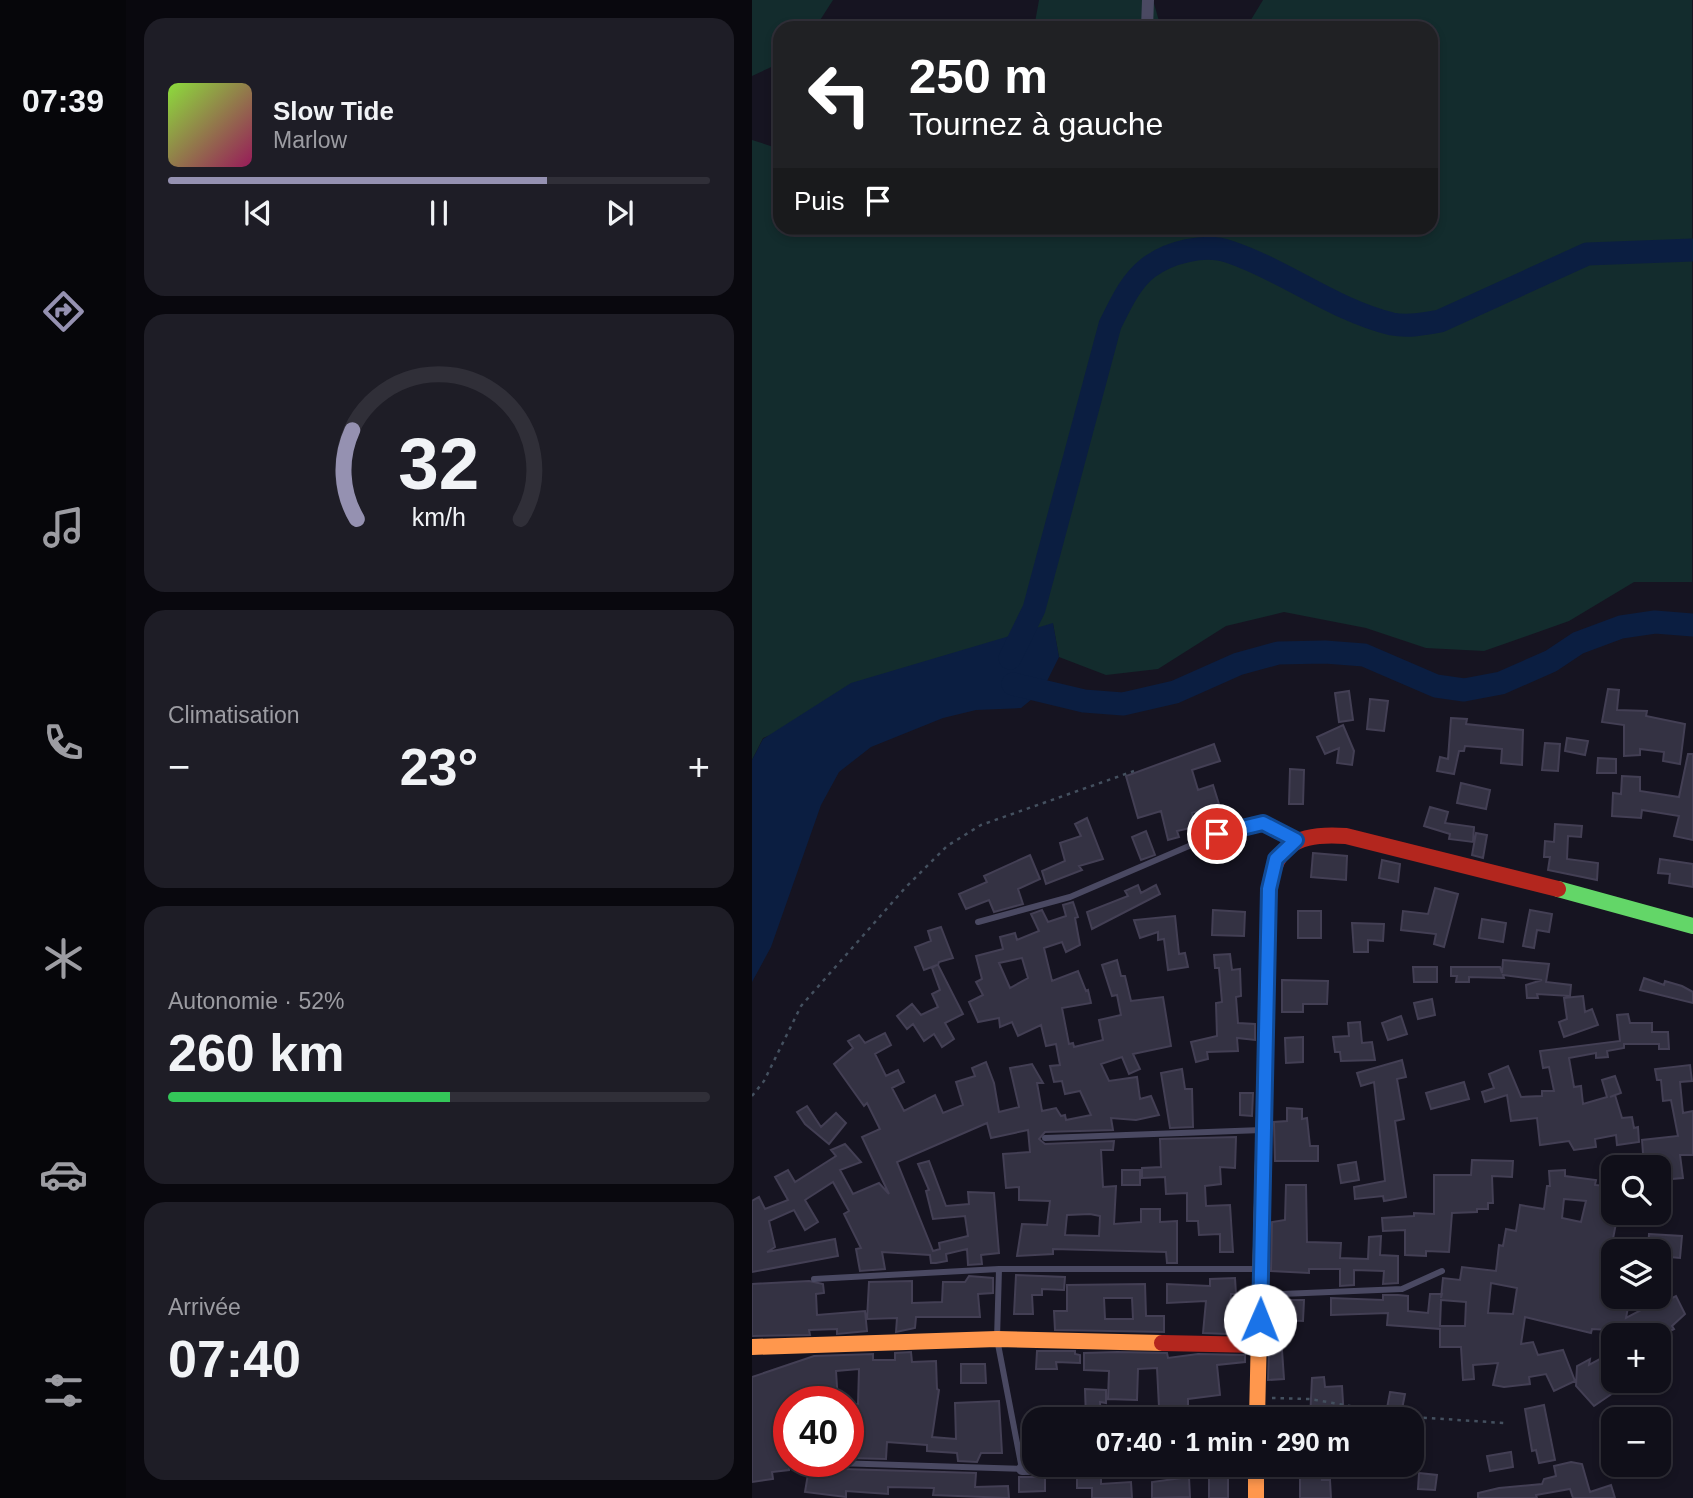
<!DOCTYPE html>
<html lang="fr">
<head>
<meta charset="utf-8">
<style>
	body { margin:0; font-family:Arial,sans-serif; background:#1e1d26; color:#f1f3f6; height:100vh; display:flex; flex-direction:column; font-size:26px; white-space:nowrap }
	* { box-sizing:border-box; margin:0 }
	p { font-size:23px; color:#9c9ca2 }
	.icon { flex:none; width:38px; height:38px; fill:none; stroke:currentColor; stroke-width:2; stroke-linecap:round; stroke-linejoin:round }
	.map { position:relative; flex:1; overflow:hidden }
	.panel { display:flex; flex-direction:column; gap:18px; padding:18px; background:#09080e; width:626px }
	.panel>* { flex:none }
	.banner { position:absolute; left:21px; top:21px; width:665px; height:214px; border-radius:21px; box-shadow:0 4px 10px #0003,0 0 0 2px #302f38; background:#202124; color:#fff; overflow:hidden }
	.tools { position:absolute; left:849px; top:1155px; display:grid; gap:14px }
	.tools a { display:grid; place-items:center; width:70px; height:70px; border-radius:14px; background:#100f19; box-shadow:0 4px 10px #0003,0 0 0 2px #302f38; font-size:35px }
	.speed { position:absolute; left:21px; top:1386px; display:flex; gap:14px; font-size:35px; font-weight:700; text-align:center }
	.speed>* { display:grid; place-content:center; width:91px; height:91px; border-radius:50%; background:#100f19; box-shadow:0 4px 10px #0003,0 0 0 2px #302f38; line-height:1 }
	.speed .limit { border:10px solid #d22; background:#fff; color:#111 }
	.pin { position:absolute; display:grid; place-items:center; width:60px; height:60px; color:#fff; margin:-30px; border:4px solid #fff; border-radius:50%; box-shadow:0 2px 7px #0007 }
	.me { position:absolute; width:77px; margin:-38px; rotate:1deg; stroke-linejoin:round; filter:drop-shadow(0 0 5px #0008) }
	.turn { display:flex; align-items:center; gap:24px; height:147px; padding:0 21px; font-size:32px }
	.turn .icon { width:91px; height:91px; stroke-width:2.5 }
	.turn b { display:block; font-size:49px; line-height:60px }
	.then { display:flex; align-items:center; height:66px; padding:0 21px; background:#0003; gap:14px; font-size:26px }
	.big { font-size:52px; font-weight:800; line-height:1.1 }
	.panel .tile { flex:1; display:flex; flex-direction:column; justify-content:center; gap:10px; min-width:0; padding:0 24px; border-radius:21px; background:#1e1d26 }
	.panel .dial { align-items:center; gap:0 }
	.dial svg { height:182px; overflow:visible; fill:none; stroke:#302f38; stroke-width:7; stroke-linecap:round; text-anchor:middle }
	.dial text { fill:#f1f3f6; stroke:none }
	.song { display:flex; align-items:center; gap:21px }
	.cover { width:84px; height:84px; border-radius:10px; background:linear-gradient(135deg,hsl(90 70% 55%),hsl(330 70% 35%)) }
	.played { height:7px; border-radius:4px; background:linear-gradient(90deg,#9591b1 70%,#302f38 70%) }
	.keys { display:flex; justify-content:space-around; direction:ltr }
	.heat { display:flex; justify-content:space-between; align-items:center; font-size:38px; direction:ltr }
	.charge { height:10px; border-radius:5px; background:linear-gradient(90deg,#34c759 52%,#302f38 0) }
	.trip { position:absolute; left:270px; top:1407px; width:402px; height:70px; border-radius:21px; background:#100f19; box-shadow:0 4px 10px #0003,0 0 0 2px #302f38; font-weight:800; line-height:70px; text-align:center }
	main { display:flex; flex:1; min-height:0 }
	.menu { display:flex; flex-direction:column; width:126px; justify-content:space-around; align-items:center; background:#06060a; color:#9c9ca2 }
	.menu .icon { width:49px; height:49px }
	.menu .on { color:#9591b1 }
	.menu b { font-size:32px; color:#f1f3f6 }
	.map>svg:first-child { display:block }
	.green { fill:#132c2d }
	.water { fill:#0b1e41 }
	.lines { fill:none; stroke-linecap:round; stroke-linejoin:round }
	.river { stroke:#0b1e41; stroke-width:23 }
	.building { fill:#343243; stroke:#433f54; stroke-width:2; fill-rule:evenodd }
	.path { stroke:#44505f; stroke-width:2.5; stroke-dasharray:3.5 5; stroke-linecap:butt }
	.lane { stroke:#4a4962; stroke-width:6 }
	.street { stroke:#4a4962; stroke-width:12 }
	.fast { stroke:#63d668; stroke-width:16 }
	.slow { stroke:#ff974d; stroke-width:16 }
	.jam { stroke:#b3261e; stroke-width:16 }
	.route-casing { stroke:#114b97; stroke-width:18 }
	.route { stroke:#1a73e8; stroke-width:12 }
</style>
</head>
<body>
<main>
<nav class="menu">
<b>07:39</b>
<svg class="icon on" aria-label="directions" viewBox="0 0 24 24"><path d="M12 3l9 9-9 9-9-9zM9 14v-3h6M13 9l2 2-2 2"/></svg>
<svg class="icon" aria-label="music" viewBox="0 0 24 24"><path d="M9 18V5l10-2v13"/><circle cx="6" cy="18" r="3"/><circle cx="16" cy="16" r="3"/></svg>
<svg class="icon" aria-label="phone" viewBox="0 0 24 24"><path d="M5 4h4l2 5-3 2q2 4 5 5l2-3 5 2v4C11 20 4 13 5 4z"/></svg>
<svg class="icon" aria-label="climate" viewBox="0 0 24 24"><path d="M12 3v18M4 7l16 10M4 17L20 7"/></svg>
<svg class="icon" aria-label="car" viewBox="0 0 24 24"><path d="M5 17H2v-5l4-1 3-4h7l3 4 3 1v5h-3M9 17h6M6 11h13"/><circle cx="7" cy="17" r="2"/><circle cx="17" cy="17" r="2"/></svg>
<svg class="icon" aria-label="filters" viewBox="0 0 24 24"><path d="M4 7h16M4 17h16"/><circle cx="9" cy="7" r="2"/><circle cx="15" cy="17" r="2"/></svg>
</nav>
<section class="panel">
<div class="tile">
<div class="song"><i class="cover"></i><div><b>Slow Tide</b><p>Marlow</p></div></div>
<div class="played"></div>
<div class="keys"><svg class="icon" aria-label="previous" viewBox="0 0 24 24"><path d="M18 5L8 12l10 7zM5 5v14"/></svg><svg class="icon" aria-label="pause" viewBox="0 0 24 24"><path d="M8 5v14M16 5v14"/></svg><svg class="icon" aria-label="next" viewBox="0 0 24 24"><path d="M6 5l10 7-10 7zM19 5v14"/></svg></div>
</div>
<div class="tile dial"><svg viewBox="0 0 100 80">
<path d="M14 69A42 42 0 1 1 86 69"/>
<path d="M14 69A42 42 0 0 1 12 30" stroke="#9591b1"/>
<text x="50" y="56" font-size="32" font-weight="700">32</text>
<text x="50" y="72" font-size="11">km/h</text>
</svg></div>
<div class="tile"><p>Climatisation</p>
<div class="heat"><a>−</a><b class="big">23°</b><a>+</a></div>
</div>
<div class="tile"><p>Autonomie · 52%</p><b class="big">260 km</b><div class="charge"></div></div>
<div class="tile"><p>Arrivée</p><b class="big">07:40</b></div>
</section>
<div class="map">
<svg width="941" height="1498" viewBox="0 0 941 1498">
	<rect width="100%" height="100%" fill="#161421"/>
	<path class="green" d="M0 0H81L63 28H28V63L0 76Z
		M287 0H401L409 28H282Z
		M511 0H940V582H882L817 621 732 651 674 648 614 628 532 612 474 626 406 669 354 675 307 657 301 624 11 738 0 760V140L28 149V228H679V28H494Z"/>
	<path class="water" d="M301 623 307 657 290 691 269 708 224 710 191 718 119 747 87 772 69 805 19 947 0 982V760L11 739 99 683Z"/>
	<g class="lines">
		<path class="river" d="M258 658 282 609 358 325C368 305 378 282 396 268 417 252 453 243 478 252 534 271 582 310 640 324 656 327 672 324 688 321L835 254 941 250
			M261 684 332 701 371 704 423 692 486 664 526 653 573 652 612 655 684 686 712 690 749 683 799 661 826 643 869 627 903 622 941 625"/>
	</g>
	<path class="building" d="M856 689 867 690 865 710 895 711 894 716 933 724 928 764 911 761 912 752 888 749V755L872 756V725L850 722Z
		M597 691 601 720 587 722 583 693Z
		M618 699 636 701 632 731 615 729Z
		M699 718 715 719 714 724 771 730 770 765 749 763 750 749 713 746 712 751H707L702 774 685 771 688 757 696 759Z
		M591 725 602 751 600 765 585 763 587 748 573 754 565 737Z
		M815 738 836 741 833 755 813 751Z
		M793 743 808 744 806 771 790 770Z
		M462 744 468 761 440 770 446 790 461 785 467 804 440 813 443 827 425 831 427 837 416 840 409 811 386 818 374 776Z
		M936 754H941V840L922 836 927 816 890 810 889 818 860 816 861 793 869 794 870 776 888 777V791L927 797Z
		M846 758 864 759V773H845Z
		M538 769 552 770 551 804H537Z
		M709 783 738 790 734 809 705 803Z
		M678 807 696 812 693 823 722 827 721 842 697 839 698 834 672 826Z
		M335 818 351 859 327 866 330 870 294 884 290 871 313 861 308 843 329 836 323 824Z
		M803 824 830 826 829 837 816 836 815 859 846 863 845 880 796 870 798 857H792L793 841 802 842Z
		M394 831 403 855 389 860 380 837Z
		M724 833 735 835 731 858 720 855Z
		M561 853 595 856 594 880 559 877Z
		M278 855 288 879 266 889 271 904 242 912 237 900 214 909 207 894 235 882 232 876Z
		M908 859 941 864V887L917 883 918 874 906 873Z
		M630 860 648 864 646 882 627 878Z
		M386 885 389 893 404 885 408 894 340 929 335 912 376 896 373 891Z
		M683 888 706 894 692 947 682 944 684 934 649 930 651 911 676 914Z
		M321 902 326 917 323 918 328 945 314 952 310 942 292 948 300 981 326 971 334 991 336 990 339 1003 310 1008 317 1044 321 1043 322 1047 351 1040 347 1020 369 1015 365 995 360 996 350 965 365 960 369 976H373L379 1001 411 997 419 1046 381 1054 388 1069 377 1074 370 1057 349 1064 357 1081 385 1077 388 1099 399 1096 407 1115 384 1120 359 1118 361 1130 293 1132 287 1139 293 1144 362 1141 361 1150H349L351 1187 364 1186 362 1224 389 1222V1209H408V1222L425 1221V1263H415L414 1252 301 1249V1254L265 1256 270 1224 295 1225 298 1201 267 1200V1187L254 1188 251 1154 278 1152 276 1130 239 1138 235 1123 145 1162 181 1251 188 1249 187 1243 216 1236 213 1216 181 1219 174 1191 177 1190 166 1164 177 1161 194 1206 217 1204 216 1192 242 1193 247 1253 229 1255 230 1264 216 1265 215 1249 194 1254 195 1261 184 1263H179L178 1255 130 1252 133 1269 108 1271 104 1249 109 1248 92 1214 97 1211 81 1182 53 1200 66 1222 53 1230 42 1210 17 1221 23 1247 15 1252 83 1239 86 1256 0 1272V1201L7 1197 13 1209 36 1200 23 1177 36 1170 43 1182 84 1156 79 1150 93 1144 109 1162 88 1170 101 1194 127 1183 137 1194 110 1137 128 1129 115 1103 112 1106 82 1064 101 1048 96 1041 107 1035 113 1043 133 1033 139 1045 123 1054 134 1076 146 1070 152 1082 140 1088 152 1111 183 1095 191 1113 211 1105 204 1082 223 1076 220 1068 234 1062 242 1083 247 1112 267 1107 258 1068 280 1064 291 1083H285L290 1111 304 1108 309 1116 313 1115 314 1120 339 1115 328 1091 313 1094 310 1081 302 1082 298 1066 308 1065 304 1044 294 1046 289 1025 266 1036 260 1022 248 1027 247 1018 226 1022 217 1002 231 995 224 982 230 979 224 956 251 949 248 937 263 933 265 940 287 931 279 914 290 910 296 922 314 916 311 905ZM270 958 276 978 258 988 247 963ZM338 1214 348 1216 347 1236 313 1235 315 1215Z
		M461 910 493 912 492 936 460 935Z
		M778 910 800 914 797 932 785 930 782 948 771 946Z
		M546 911H569V938H546Z
		M423 916 427 954 433 953 436 967 416 970 412 939 406 940V932L388 938 382 920Z
		M730 919 754 923 751 942 727 938Z
		M600 923 632 924 631 941 616 940V952H602Z
		M189 927 201 958 187 962 186 965 211 1014 193 1023 202 1039 190 1047 182 1034 172 1041 161 1024 155 1029 145 1016 160 1004 169 1015 186 1007 180 994 188 990 180 968 185 965 172 970 163 947 179 941 176 931Z
		M478 954 480 970 488 969 489 996 484 997 486 1023 503 1024V1040L485 1038 486 1051 455 1052 456 1059 444 1062 439 1042 465 1036 464 1003 470 1002 467 968H463L462 955Z
		M751 960 797 964 794 982 819 985 818 996 785 994 786 998H775L774 985 790 980 751 975 752 978 717 977V982H704L705 976H699V967H748L750 973Z
		M661 967H685V982H662Z
		M892 978 912 985 913 981 930 986 941 992V1003L888 990Z
		M530 980 576 981 575 1004H551V1012H530Z
		M831 996 833 1012 840 1009 846 1025 812 1037 807 1022 815 1019 812 998Z
		M680 999 683 1015 666 1019 662 1003Z
		M876 1014 878 1023H900V1032H916L917 1049H907V1044H872V1048L855 1051 856 1057 844 1058V1053L817 1058 822 1087 829 1086 831 1104 855 1097 850 1080 863 1076 869 1093 858 1097 863 1095 870 1118 880 1117 882 1128 886 1127 887 1142 865 1145 864 1135 843 1139 844 1147 822 1150 817 1141 788 1145 785 1118 759 1121 755 1095 733 1102 730 1092 742 1088 737 1074 756 1066 769 1097 790 1096V1091H802L797 1067 791 1068 788 1051 868 1041 865 1015Z
		M649 1016 655 1034 636 1040 630 1023Z
		M608 1022 610 1043 620 1042 623 1060 589 1061 588 1052H583L581 1037 597 1036 596 1023Z
		M551 1037V1062L534 1063 533 1038Z
		M650 1060 654 1077 645 1079 652 1119 643 1121 654 1197 632 1201 631 1196 603 1199 602 1187 633 1181 622 1082 609 1086 605 1073Z
		M938 1065 940 1081 928 1082 931 1113 941 1111V1155H928L931 1178 920 1179V1203H906V1167H892L890 1140 926 1136 919 1100 911 1101 909 1080H905L903 1069Z
		M430 1069 433 1089H440L441 1127 418 1128 409 1073Z
		M712 1082 717 1099 679 1109 674 1093Z
		M488 1093H501L500 1116 488 1115Z
		M55 1106 69 1127 84 1113 94 1123 77 1144 53 1124 45 1112Z
		M535 1108 550 1109V1119L555 1118 558 1146H566V1161H523L522 1122 535 1121Z
		M484 1137 483 1168 468 1167 469 1184 453 1186 454 1206 478 1205 481 1252H468V1234L447 1235 446 1221H435V1193L414 1194 413 1177 390 1178V1168L409 1167 408 1139Z
		M720 1160 761 1161 760 1177 740 1176 741 1203H736V1209H725V1212L700 1213 697 1252 674 1251V1256L653 1255V1230L631 1231 630 1218 662 1216V1213L682 1214V1175H719Z
		M604 1162 607 1180 589 1183 586 1165Z
		M370 1170H388V1185H370Z
		M813 1170V1176L844 1180 843 1185 861 1187V1213H866L859 1249 861 1297H869L868 1301 877 1302 874 1318 914 1297V1301L924 1296 933 1314 920 1326 922 1329 910 1335H861L858 1330 840 1329 839 1333 773 1317 769 1344 781 1342 786 1355 811 1350 823 1381 802 1391 794 1374 777 1377 778 1384 752 1387 741 1385 746 1363 721 1365 722 1379 711 1380 709 1347H688V1329L635 1325 636 1313 579 1315V1298L631 1300V1295H646L656 1296V1311L676 1313 678 1294H690L689 1298 691 1278 708 1280 710 1267 744 1271 747 1245 751 1246 754 1229 764 1231 768 1205 792 1209 795 1186H798L797 1171ZM812 1199 834 1201 829 1222 810 1218ZM739 1283 765 1288 761 1314 736 1313ZM689 1300 714 1302 713 1326H688Z
		M534 1185H554L555 1242 589 1243 588 1258 616 1259 617 1237 629 1236 628 1255 646 1256V1283L631 1284 632 1271 602 1270V1285L588 1286V1269H557V1273L519 1271 520 1222 533 1220Z
		M897 1234 930 1236 928 1258 906 1256V1251H896Z
		M264 1275 313 1277 312 1290 290 1289V1295H280L281 1314H262Z
		M217 1276 241 1278V1293L226 1294 228 1317H164L163 1328 144 1332 145 1318 115 1319 117 1282 160 1281V1303L190 1302 191 1282H213Z
		M483 1278 484 1294H479L475 1334 451 1333 454 1301 415 1303V1284L458 1286V1279Z
		M57 1281 71 1284 72 1293 64 1294 65 1315 113 1311 115 1331 85 1334V1329L57 1330 58 1335 0 1336V1284Z
		M393 1284 394 1316H412V1332L303 1330 302 1311H315V1285ZM352 1298H380L381 1319H353Z
		M528 1300H552L551 1321 527 1320Z
		M530 1350 532 1379 516 1380 517 1351Z
		M285 1351H323V1354L328 1355V1363L304 1362 305 1369H284Z
		M159 1352 160 1362 184 1361 185 1389 187 1390 180 1437 204 1439 203 1403 247 1401 250 1453H229L225 1462 206 1461 205 1453 175 1451V1445L135 1442 134 1459 96 1458V1406L106 1404 107 1369 84 1371 86 1402H37V1470L20 1472 21 1479 0 1482V1377L62 1356 121 1354V1360H143V1353Z
		M365 1352 415 1353 416 1358 446 1354 493 1355V1362L465 1365 468 1395 436 1399V1406L407 1407 405 1368 386 1369 385 1400 356 1399 357 1371 332 1370V1353Z
		M861 1352V1393L842 1406 824 1386 825 1366 838 1359 837 1365Z
		M209 1364H233L234 1383H209Z
		M572 1377 573 1387 590 1386 592 1419H558L560 1378Z
		M333 1389 354 1390V1403L348 1402 349 1419H334Z
		M638 1392 653 1394 648 1419H633Z
		M792 1405 803 1460 787 1463 784 1450 780 1451 773 1409Z
		M759 1452 761 1467 738 1471 735 1456Z
		M819 1462 830 1464 838 1492 859 1485 863 1498H821L818 1489 784 1495 785 1498H726V1493L747 1488 790 1484 792 1479 804 1476 802 1466Z
		M570 1465V1480H578L579 1498H548V1466Z
		M57 1468 224 1473 223 1487 256 1486 257 1498 181 1495 182 1488 136 1487V1494L94 1491V1497L53 1492Z
		M667 1473 685 1475 683 1490 666 1489Z
		M267 1477H293V1491L267 1492Z
		M325 1477H349V1484L379 1482 380 1498H340V1488H325Z
		M437 1477 438 1497 400 1498V1482Z
		M457 1477H476V1498H457Z"/>
	<g class="lines">
		<path class="path" d="M0 1096 12 1081 49 1006 153 888 195 846 229 825 382 771
			M520 1398 558 1399 661 1417 752 1423"/>
		<path class="lane" d="M226 922 318 897 465 834 511 823 543 839
			M293 1138 510 1130
			M62 1279 247 1269H507
			M508 1295 650 1289 690 1271
			M52 1462 270 1469 245 1339 247 1269"/>
		<path class="street" d="M395 28 396 0
			M270 1469 504 1466"/>
		<path class="fast" d="M806 889 941 926"/>
		<path class="slow" d="M0 1347 245 1339 410 1343
			M505 1419 517 900
			M504 1465V1498"/>
		<path class="jam" d="M517 900C518 846 544 832 594 836L806 889
			M410 1343 507 1345"/>
	</g>
	<g class="lines">
		<g class="route-casing">
			<path id="route" d="M465 834 511 823 544 840 524 859 517 889 508 1320"/>
		</g>
		<use href="#route" class="route"/>
	</g>
</svg>
<div class="tools">
<a><svg class="icon" aria-label="search" viewBox="0 0 24 24"><circle cx="10" cy="10" r="6"/><path d="M15 15l6 6"/></svg></a>
<a><svg class="icon" aria-label="layers" viewBox="0 0 24 24"><path d="M12 4l9 5-9 5-9-5zM3 14l9 5 9-5"/></svg></a>
<a>+</a>
<a>−</a>
</div>
<div class="speed"><div class="limit">40</div></div>
<div class="pin" style="left:465px;top:834px;background:#d93025"><svg class="icon" aria-label="arrive" viewBox="0 0 24 24"><path d="M6 21V4h12l-3 4 3 4H6"/></svg></div>
<svg class="me" style="left:508px;top:1320px" viewBox="-20 -20 40 40"><circle r="19" fill="#fff"/><path d="M0-13L10 11 0 6-10 11z" fill="#1a73e8"/></svg>
<div class="trip">07:40 · 1 min · 290 m</div>
<div class="banner">
<div class="turn"><svg class="icon" aria-label="left" viewBox="0 0 24 24"><path d="M17 20v-9H6M10 6l-5 5 5 5"/></svg><div><b>250 m</b>Tournez à gauche</div></div>
<div class="then">Puis<svg class="icon" aria-label="arrive" viewBox="0 0 24 24"><path d="M6 21V4h12l-3 4 3 4H6"/></svg></div>
</div>
</div>
</main>
</body>
</html>
